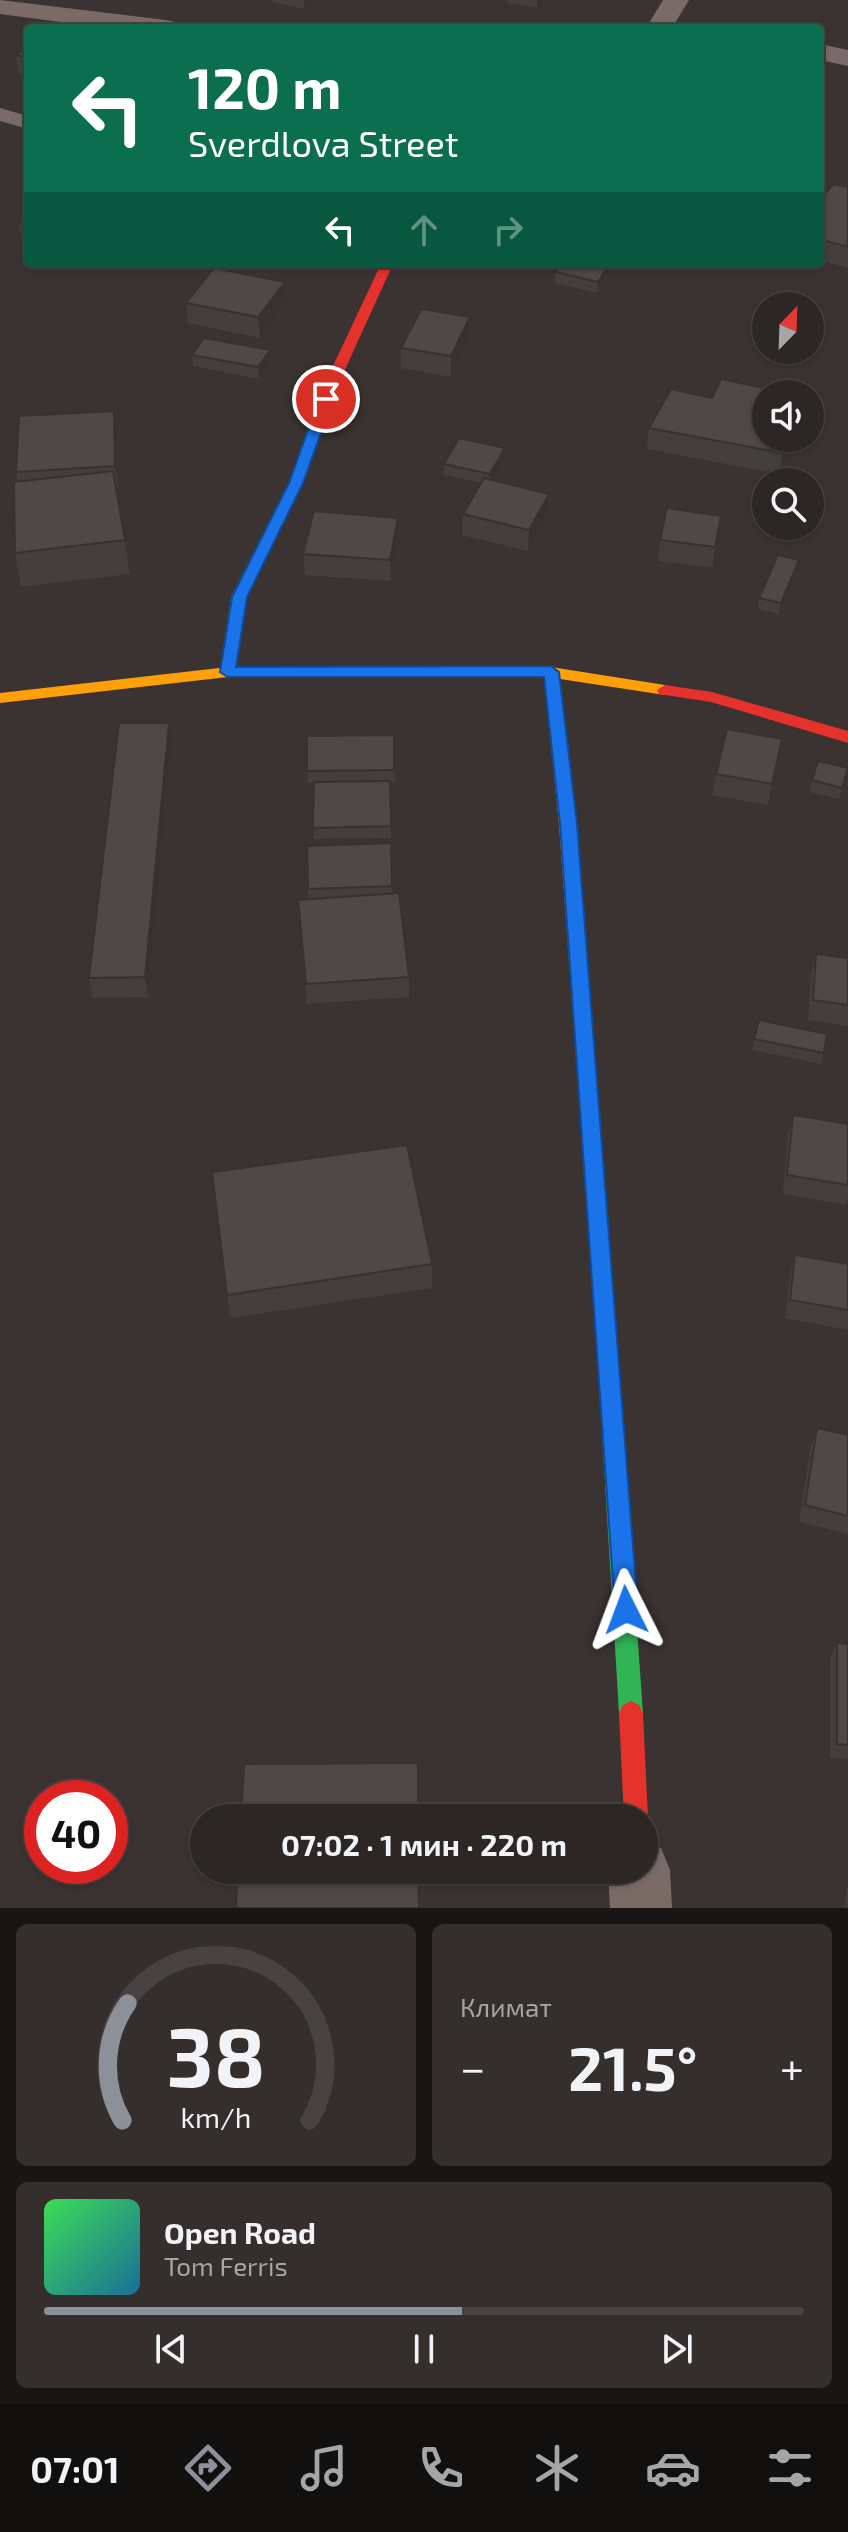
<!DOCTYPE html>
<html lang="ru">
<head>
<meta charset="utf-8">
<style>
	body { margin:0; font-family:"Exo 2",sans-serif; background:#342e2d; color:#f1f3f6; height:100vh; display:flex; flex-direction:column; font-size:30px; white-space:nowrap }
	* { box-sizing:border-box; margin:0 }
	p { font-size:26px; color:#a6a5a7 }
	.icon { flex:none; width:44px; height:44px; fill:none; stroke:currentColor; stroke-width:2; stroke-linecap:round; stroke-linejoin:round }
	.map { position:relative; height:1908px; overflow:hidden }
	.drawer { display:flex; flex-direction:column; gap:16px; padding:16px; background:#181514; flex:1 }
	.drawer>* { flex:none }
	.guide { position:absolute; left:24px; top:24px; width:800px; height:244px; border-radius:8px; box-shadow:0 2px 6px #0004,0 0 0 2px #484342; background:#0b6e4f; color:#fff; overflow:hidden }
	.needle { width:52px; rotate:23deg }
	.fabs { position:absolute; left:752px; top:292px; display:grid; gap:16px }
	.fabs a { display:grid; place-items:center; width:72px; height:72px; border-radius:50%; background:#2c2625; box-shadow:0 2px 6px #0004,0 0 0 2px #484342; font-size:40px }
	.speed { position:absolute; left:24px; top:1780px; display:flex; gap:16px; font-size:40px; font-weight:700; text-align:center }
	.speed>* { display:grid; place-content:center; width:104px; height:104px; border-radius:50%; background:#2c2625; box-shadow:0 2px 6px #0004,0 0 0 2px #484342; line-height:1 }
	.speed .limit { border:12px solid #d22; background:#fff; color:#111 }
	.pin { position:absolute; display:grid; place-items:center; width:68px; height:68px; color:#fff; margin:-34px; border:4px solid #fff; border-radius:50%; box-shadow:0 2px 8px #0007 }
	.me { position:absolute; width:88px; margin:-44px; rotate:357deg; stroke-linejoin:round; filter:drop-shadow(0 0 6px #0008) }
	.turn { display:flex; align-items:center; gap:28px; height:168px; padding:0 32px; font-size:36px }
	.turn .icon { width:104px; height:104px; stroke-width:2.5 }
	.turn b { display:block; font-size:56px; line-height:68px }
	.lanes { display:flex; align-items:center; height:76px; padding:0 32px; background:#0003; justify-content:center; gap:40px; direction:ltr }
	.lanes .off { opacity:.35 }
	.big { font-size:60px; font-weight:700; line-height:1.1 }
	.drawer .card { flex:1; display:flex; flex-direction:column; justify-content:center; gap:12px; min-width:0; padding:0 28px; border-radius:12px; background:#342e2d }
	.drawer .dial { align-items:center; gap:0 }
	.dial svg { height:208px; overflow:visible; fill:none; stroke:#484342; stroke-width:7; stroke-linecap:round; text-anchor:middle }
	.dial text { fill:#f1f3f6; stroke:none }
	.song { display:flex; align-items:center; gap:24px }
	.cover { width:96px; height:96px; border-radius:12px; background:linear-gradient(135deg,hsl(130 70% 55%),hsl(200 70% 35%)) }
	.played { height:8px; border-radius:4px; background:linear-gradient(90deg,#8c9099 55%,#484342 55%) }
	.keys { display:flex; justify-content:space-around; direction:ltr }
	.heat { display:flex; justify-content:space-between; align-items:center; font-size:44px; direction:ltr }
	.drawer .tiles { flex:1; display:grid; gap:16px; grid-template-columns:1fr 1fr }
	.card:last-child { grid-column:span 2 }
	.trip { position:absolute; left:190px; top:1804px; width:468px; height:80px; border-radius:40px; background:#2c2625; box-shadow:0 2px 6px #0004,0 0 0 2px #484342; font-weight:700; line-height:80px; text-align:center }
	.tab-bar { display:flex; height:128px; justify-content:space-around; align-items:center; background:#120f0f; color:#a6a5a7 }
	.tab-bar .icon { width:56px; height:56px }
	.tab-bar .current { color:#8c9099 }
	.tab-bar b { font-size:36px; color:#f1f3f6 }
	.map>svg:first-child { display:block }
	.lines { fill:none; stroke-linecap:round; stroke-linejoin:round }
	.lane { fill:#7b6b66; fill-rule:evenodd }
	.street { fill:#7b6b66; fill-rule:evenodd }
	.fast { fill:#30b455; fill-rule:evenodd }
	.slow { fill:#ff9f0a; fill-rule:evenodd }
	.jam { fill:#e5322d; fill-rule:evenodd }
	.wall { fill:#443e3c }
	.shaded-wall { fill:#373231 }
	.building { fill:#4f4846; stroke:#373231; stroke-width:2 }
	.route { fill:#1a73e8; stroke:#114b97; stroke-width:2 }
</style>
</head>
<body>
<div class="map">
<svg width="848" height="1908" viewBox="0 0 848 1908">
	<rect width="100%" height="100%" fill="#3a3331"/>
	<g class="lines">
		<path class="lane" d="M0 108 28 116V129L0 121Z"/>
		<path class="street" d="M0 0 166 20 175 22 179 28H106L0 14Z
			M663 0H689L672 28H646Z
			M820 44 848 50V66L820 60Z
			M644 1841 661 1848 670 1870 672 1908H610L608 1870H644Z"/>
		<path class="fast" d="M331 381 338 385 303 483 247 597 236 672 234 676H222L220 672 231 597 289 483 324 385Z
			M605 1309 612 1311 615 1318 643 1713 639 1721 631 1725 623 1721 619 1713 595 1318 598 1311Z"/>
		<path class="slow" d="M228 667H551L665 685 673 690 665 695 560 679 577 824 615 1318 612 1325 605 1327 598 1325 595 1318 559 824 544 677H228L0 703V693Z"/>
		<path class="jam" d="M381 264H393L338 385 331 389 326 388 324 385Z
			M665 685 712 692 848 731V743L711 702 659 694 657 690Z
			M631 1701 639 1705 643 1713 648 1818 644 1827V1818H624L619 1713 623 1705Z"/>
	</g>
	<path class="wall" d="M272 0H314L304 9 272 2Z
		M508 0H544L537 8 508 3Z
		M28 45V77L19 74 16 55Z
		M848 187V268L820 260V200Z
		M28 214V236L20 233 18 222Z
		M556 272H610L597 293 555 283Z
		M286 302 260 338 188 323 186 303Z
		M470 317V337L451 377 401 368V348Z
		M270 350V362L259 379 193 366 192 355Z
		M114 411 117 432 118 487H116L130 574 21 587 15 553 18 482 16 472Z
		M649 428 766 438H796L779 474 647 449Z
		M505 448V459L493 480 549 494 548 514 528 551 462 535 463 514 481 483 444 475V464Z
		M721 516 712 568 658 561 660 540Z
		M398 538 391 581 305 575 303 554Z
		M799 560 797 572 779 614 758 609 759 598Z
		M394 735 395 782H390L391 838 314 839V783H308L307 771Z
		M782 739 768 805 712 795 716 774Z
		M172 743 148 997 93 998 89 978Z
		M848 768 839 799 810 792 812 780Z
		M391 843 392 893 409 977V997L307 1004 298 900 308 899V889Z
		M816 954 848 958V1026L808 1020 811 974Z
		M759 1020 824 1053 821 1064 752 1050Z
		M793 1115 848 1124V1198L846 1205 783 1194 788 1135Z
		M795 1255 848 1264V1330L785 1318 790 1274Z
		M432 1264V1288L230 1318 227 1295Z
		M817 1428 848 1435V1534L799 1522 811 1445Z
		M837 1643 848 1644V1760L830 1758V1658Z
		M848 1883V1908H844Z"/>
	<path class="shaded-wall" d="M304 0H314L304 9Z
		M537 0H544L537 8Z
		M609 264H611L610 272 597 293 598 282Z
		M285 282 286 302 260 338 258 317Z
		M470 317V337L451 377V356Z
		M270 350V362L259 379 258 367Z
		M114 411 117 432 118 487 115 466Z
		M790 438H796L779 474 783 453Z
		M505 448V459L490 485V474Z
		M549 494 548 514 528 551 529 530Z
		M398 518V538L391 581 390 560Z
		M799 560 797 572 779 614 781 603Z
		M169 723 172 743 148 997 145 977Z"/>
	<path class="building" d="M28 45V58L16 55Z
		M833 184 848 187V247L820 239V200Z
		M28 214V225L18 222Z
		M562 264H609L598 282 556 272Z
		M214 268 285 282 258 317 186 303Z
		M421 309 470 317 451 356 401 348Z
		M204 338 270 350 258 367 192 355Z
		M721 379 793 394H766V438H790L783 453 649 428 671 389 712 398Z
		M114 411 115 466 16 472 19 416Z
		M459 438 505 448 490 474 444 464Z
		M113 471 125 540 15 553 14 482Z
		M484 478 549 494 529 530 463 514Z
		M667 508 721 516 715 547 660 540Z
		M314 511 398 518 390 560 303 554Z
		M778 555 799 560 781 603 759 598Z
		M119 723H169L145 977 89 978Z
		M727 729 782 739 772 784 716 774Z
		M394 735V770L307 771V736Z
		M818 761 848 768 842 788 812 780Z
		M390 781 391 826 313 828 314 782Z
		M391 843 392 886 308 889 307 846Z
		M399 893 409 977 306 984 298 900Z
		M816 954 848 958V1005L813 1000Z
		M759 1020 827 1034 824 1053 754 1039Z
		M793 1115 848 1124V1185L787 1175Z
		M407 1145 432 1264 227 1295 212 1172Z
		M795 1255 848 1264V1310L790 1300Z
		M817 1428 848 1435V1516L805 1505Z
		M837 1643 848 1644V1745L837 1744Z
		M418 1763V1818H241L244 1764Z
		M238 1870H418L419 1908H236Z"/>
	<path class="route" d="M326 395 333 399 303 483 247 597 236 667 551 666 559 672 577 824 638 1610 635 1618 626 1622 618 1618 615 1610 560 824 544 677H228L220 672 232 597 289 483 319 399Z"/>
</svg>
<div class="fabs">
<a><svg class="needle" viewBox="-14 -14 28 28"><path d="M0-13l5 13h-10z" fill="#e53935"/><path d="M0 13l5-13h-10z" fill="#a6a5a7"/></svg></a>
<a><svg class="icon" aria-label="sound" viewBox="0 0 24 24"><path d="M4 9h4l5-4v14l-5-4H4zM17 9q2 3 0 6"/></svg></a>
<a><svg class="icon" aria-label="search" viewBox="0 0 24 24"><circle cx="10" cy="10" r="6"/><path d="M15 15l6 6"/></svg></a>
</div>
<div class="speed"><div class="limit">40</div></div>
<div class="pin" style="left:326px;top:399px;background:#d93025"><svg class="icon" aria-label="arrive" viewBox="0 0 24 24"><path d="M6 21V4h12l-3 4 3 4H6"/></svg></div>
<svg class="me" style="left:626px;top:1610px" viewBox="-20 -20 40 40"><path d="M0-17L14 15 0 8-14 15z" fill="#1a73e8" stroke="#fff" stroke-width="4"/></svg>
<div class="trip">07:02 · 1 мин · 220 m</div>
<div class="guide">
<div class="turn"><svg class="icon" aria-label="left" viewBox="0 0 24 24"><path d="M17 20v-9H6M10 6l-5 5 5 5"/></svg><div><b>120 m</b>Sverdlova Street</div></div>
<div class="lanes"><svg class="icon" aria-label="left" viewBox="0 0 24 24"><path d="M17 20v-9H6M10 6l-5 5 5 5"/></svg><svg class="icon off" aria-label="ahead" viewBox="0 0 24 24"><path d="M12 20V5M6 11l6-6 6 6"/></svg><svg class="icon off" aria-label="right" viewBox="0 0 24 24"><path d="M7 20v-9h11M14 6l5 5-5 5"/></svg></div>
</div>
</div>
<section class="drawer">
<div class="tiles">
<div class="card dial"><svg viewBox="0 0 100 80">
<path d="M14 69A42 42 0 1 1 86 69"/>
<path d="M14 69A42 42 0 0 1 16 24" stroke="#8c9099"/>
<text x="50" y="56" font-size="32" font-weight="700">38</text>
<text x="50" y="72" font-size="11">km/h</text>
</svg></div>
<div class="card"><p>Климат</p>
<div class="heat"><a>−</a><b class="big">21.5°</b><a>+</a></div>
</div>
<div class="card">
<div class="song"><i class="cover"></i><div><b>Open Road</b><p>Tom Ferris</p></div></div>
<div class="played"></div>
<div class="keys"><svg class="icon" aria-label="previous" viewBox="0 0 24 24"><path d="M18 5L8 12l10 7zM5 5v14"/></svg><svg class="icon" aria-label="pause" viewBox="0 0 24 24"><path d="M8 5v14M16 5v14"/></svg><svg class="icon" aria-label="next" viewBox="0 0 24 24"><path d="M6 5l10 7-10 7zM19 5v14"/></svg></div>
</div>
</div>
</section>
<nav class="tab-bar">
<b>07:01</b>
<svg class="icon current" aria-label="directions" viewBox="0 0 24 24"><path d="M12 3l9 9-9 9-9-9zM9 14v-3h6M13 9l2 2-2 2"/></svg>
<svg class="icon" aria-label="music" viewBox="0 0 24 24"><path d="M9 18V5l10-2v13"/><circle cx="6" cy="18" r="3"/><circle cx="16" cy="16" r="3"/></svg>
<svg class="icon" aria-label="phone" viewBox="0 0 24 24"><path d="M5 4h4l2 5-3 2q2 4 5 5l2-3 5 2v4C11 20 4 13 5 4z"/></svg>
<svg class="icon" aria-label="climate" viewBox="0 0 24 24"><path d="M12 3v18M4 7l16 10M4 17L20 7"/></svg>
<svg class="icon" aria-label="car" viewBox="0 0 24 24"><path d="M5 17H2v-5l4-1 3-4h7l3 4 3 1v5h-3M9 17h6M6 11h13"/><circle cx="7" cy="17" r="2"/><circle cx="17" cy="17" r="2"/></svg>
<svg class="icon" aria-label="filters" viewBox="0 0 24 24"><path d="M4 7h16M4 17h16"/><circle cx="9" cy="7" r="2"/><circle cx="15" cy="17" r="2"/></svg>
</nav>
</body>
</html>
